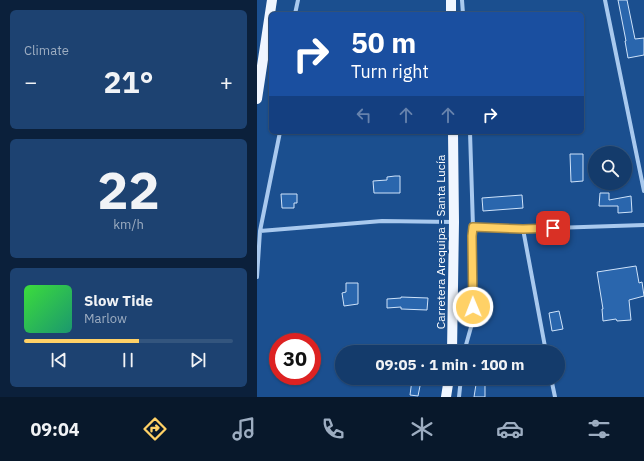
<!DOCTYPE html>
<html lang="en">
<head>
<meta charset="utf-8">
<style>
	body { margin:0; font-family:"IBM Plex Sans",sans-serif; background:#1d4271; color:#f1f3f6; height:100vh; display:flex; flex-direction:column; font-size:15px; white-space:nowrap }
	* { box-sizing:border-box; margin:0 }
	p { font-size:13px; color:#9dadc1 }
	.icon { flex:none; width:22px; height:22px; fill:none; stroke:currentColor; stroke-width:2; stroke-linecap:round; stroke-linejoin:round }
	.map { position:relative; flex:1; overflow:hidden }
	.drawer { display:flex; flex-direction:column; gap:10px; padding:10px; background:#0b203b; width:257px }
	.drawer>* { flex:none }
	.banner { position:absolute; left:12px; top:12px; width:315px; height:122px; border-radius:6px; box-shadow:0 1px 3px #0004,0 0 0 1px #33557e; background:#1a4fa0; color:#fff; overflow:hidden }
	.buttons { position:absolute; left:331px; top:146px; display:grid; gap:8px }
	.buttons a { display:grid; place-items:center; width:44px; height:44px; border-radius:50%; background:#143b6b; box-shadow:0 1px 3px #0004,0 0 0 1px #33557e; font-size:20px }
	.speed { position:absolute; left:12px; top:333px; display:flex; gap:8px; font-size:20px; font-weight:700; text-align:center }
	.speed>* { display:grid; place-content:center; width:52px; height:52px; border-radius:50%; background:#143b6b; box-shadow:0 1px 3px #0004,0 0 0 1px #33557e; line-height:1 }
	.speed .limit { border:6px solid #d22; background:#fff; color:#111 }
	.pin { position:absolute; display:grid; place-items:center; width:34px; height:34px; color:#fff; margin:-17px; border-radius:8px; box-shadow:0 2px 6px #0006 }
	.me { position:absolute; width:44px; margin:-22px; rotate:359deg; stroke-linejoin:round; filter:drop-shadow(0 0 3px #0008) }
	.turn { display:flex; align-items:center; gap:14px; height:84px; padding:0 16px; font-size:18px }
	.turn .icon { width:52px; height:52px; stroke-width:2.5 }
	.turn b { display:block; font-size:28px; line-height:34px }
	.lanes { display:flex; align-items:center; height:38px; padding:0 16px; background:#0003; justify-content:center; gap:20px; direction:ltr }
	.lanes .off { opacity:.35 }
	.big { font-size:30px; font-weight:700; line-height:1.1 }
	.drawer .widget { flex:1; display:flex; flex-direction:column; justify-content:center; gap:6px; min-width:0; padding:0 14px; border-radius:6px; background:#1d4271 }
	.drawer .dial { align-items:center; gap:0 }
	.dial b { font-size:52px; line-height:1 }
	.song { display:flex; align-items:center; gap:12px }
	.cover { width:48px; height:48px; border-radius:6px; background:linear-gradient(135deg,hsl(120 70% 55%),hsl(160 70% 35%)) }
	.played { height:4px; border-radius:2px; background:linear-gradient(90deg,#ffd166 55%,#33557e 55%) }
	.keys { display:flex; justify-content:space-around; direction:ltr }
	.heat { display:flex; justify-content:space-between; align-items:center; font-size:22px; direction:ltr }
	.trip { position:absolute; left:78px; top:345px; width:230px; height:40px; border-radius:20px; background:#143b6b; box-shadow:0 1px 3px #0004,0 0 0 1px #33557e; font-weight:700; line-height:40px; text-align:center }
	.dock { display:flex; height:64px; justify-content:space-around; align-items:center; background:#08182b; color:#9dadc1 }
	.dock .icon { width:28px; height:28px }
	.dock .on { color:#ffd166 }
	.dock b { font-size:18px; color:#f1f3f6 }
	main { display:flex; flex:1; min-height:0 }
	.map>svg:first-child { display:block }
	.building { fill:#2a66ad; stroke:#cfe3fa }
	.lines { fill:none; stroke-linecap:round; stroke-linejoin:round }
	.street { stroke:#a9c9ee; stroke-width:4 }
	.primary { stroke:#f0f6ff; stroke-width:10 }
	.route-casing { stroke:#a68842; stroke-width:10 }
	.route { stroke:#ffd166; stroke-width:7 }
	.labels { text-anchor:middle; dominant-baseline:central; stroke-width:4; stroke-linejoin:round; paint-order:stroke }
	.street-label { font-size:12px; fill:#fff; stroke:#1b4f8f }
</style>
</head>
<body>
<main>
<section class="drawer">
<div class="widget"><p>Climate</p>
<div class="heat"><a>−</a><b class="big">21°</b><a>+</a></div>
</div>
<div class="widget dial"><b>22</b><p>km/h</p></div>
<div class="widget">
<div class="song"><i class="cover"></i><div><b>Slow Tide</b><p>Marlow</p></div></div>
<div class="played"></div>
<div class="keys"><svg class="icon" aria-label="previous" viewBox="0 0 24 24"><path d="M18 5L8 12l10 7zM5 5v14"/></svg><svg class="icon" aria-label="pause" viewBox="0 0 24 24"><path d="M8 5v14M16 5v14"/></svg><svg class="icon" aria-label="next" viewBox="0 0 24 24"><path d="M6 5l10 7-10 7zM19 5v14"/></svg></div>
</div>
</section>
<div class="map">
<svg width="387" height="397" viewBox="0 0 387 397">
	<rect width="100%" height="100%" fill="#1b4f8f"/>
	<path class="building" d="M361 0H370L378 39 387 38V55L371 58 368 41H369Z
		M313 154H326V181L314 182Z
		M138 176H143V193H117L116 181 130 180V177Z
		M343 193H352V200L374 196 375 212 361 213V206H342Z
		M24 194H40V203H37V208H25Z
		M265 195 266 208 226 211 225 198Z
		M379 266 382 283 385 282 387 296 372 300 374 320 360 321 359 319 346 321 345 309H346L340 272Z
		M89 283H101V304L87 306 85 293 89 292Z
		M144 297 171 298 170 310 144 309V307L130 308V299L144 298Z
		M302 311 306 329 295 331 292 313Z
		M220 378H228V397H217Z
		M155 380 164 381 161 396 153 395Z"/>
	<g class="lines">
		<path class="street" d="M205 0 206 14
			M348 0 387 191
			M38 14 41 0
			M216 227 266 229 387 225
			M266 229 289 352
			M3 231 125 221 197 222
			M0 277 3 231 23 132
			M207 352 216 320 215 236 216 227 213 132
			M294 378 298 397
			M202 397 204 378"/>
		<path class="primary" d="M194 0V14
			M0 99 15 0
			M195 352 197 222 196 132
			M189 397 192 378"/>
	</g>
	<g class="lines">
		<g class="route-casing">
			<path id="route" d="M216 307 215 236 216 227 266 229 296 228"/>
		</g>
		<use href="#route" class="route"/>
	</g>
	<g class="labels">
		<g class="street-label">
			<text transform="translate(183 242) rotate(-90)">Carretera Arequipa - Santa Lucía</text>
		</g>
	</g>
</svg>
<div class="buttons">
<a><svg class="icon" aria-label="search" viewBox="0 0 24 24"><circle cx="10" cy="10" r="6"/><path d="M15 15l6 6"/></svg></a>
</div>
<div class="speed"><div class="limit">30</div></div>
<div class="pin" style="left:296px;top:228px;background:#d93025"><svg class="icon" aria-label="arrive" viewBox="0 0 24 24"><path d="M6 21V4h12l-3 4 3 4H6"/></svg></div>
<svg class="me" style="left:216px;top:307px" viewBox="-20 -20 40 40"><circle r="17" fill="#ffd166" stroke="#fff" stroke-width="3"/><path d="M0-11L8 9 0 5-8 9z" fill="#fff"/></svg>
<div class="trip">09:05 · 1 min · 100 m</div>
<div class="banner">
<div class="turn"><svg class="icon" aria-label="right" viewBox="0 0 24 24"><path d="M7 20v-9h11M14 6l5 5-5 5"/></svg><div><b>50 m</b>Turn right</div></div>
<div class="lanes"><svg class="icon off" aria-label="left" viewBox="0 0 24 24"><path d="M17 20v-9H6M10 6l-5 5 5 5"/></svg><svg class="icon off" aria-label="ahead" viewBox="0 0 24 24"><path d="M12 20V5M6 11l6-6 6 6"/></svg><svg class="icon off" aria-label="ahead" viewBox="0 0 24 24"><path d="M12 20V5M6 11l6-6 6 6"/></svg><svg class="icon" aria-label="right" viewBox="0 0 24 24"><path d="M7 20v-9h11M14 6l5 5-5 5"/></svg></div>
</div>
</div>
</main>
<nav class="dock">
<b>09:04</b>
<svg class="icon on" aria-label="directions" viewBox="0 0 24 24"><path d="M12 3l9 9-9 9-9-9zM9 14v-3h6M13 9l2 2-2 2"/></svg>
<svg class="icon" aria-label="music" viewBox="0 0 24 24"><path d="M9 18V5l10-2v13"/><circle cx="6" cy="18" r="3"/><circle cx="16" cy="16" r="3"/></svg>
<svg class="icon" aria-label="phone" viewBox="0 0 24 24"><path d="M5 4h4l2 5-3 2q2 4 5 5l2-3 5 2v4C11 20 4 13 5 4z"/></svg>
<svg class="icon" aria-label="climate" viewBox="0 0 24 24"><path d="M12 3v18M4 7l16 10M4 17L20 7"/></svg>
<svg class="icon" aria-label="car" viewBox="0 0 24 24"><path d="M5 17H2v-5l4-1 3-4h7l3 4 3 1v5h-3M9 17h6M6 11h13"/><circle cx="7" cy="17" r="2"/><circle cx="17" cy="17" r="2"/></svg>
<svg class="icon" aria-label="filters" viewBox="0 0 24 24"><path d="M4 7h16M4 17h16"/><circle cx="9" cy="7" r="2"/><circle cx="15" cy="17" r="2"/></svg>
</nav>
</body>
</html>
